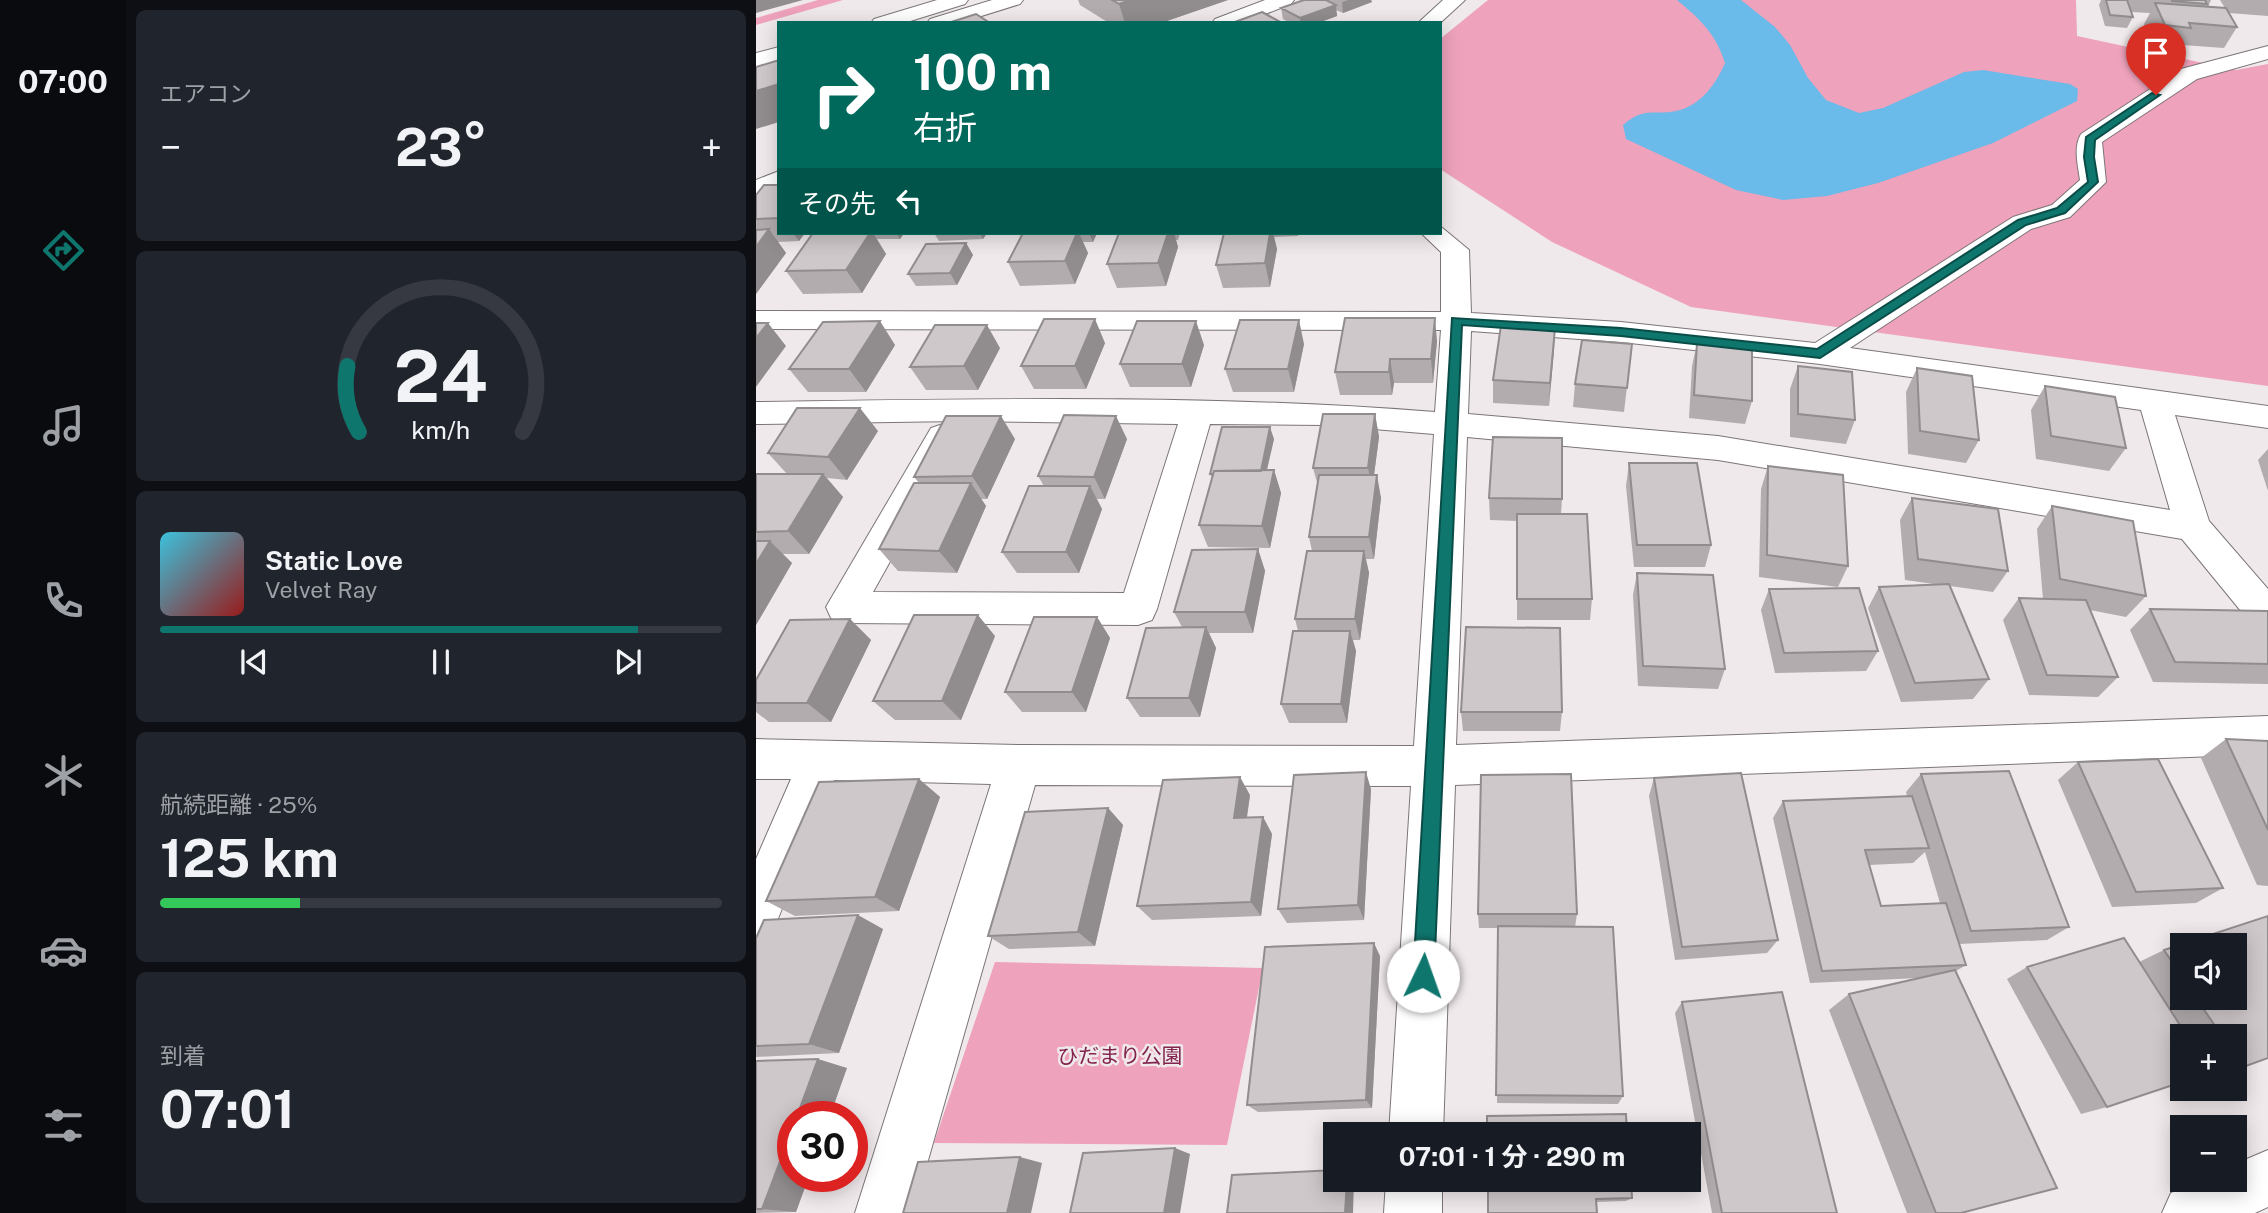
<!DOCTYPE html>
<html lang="ja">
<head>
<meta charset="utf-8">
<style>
	body { margin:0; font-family:"Public Sans","Noto Sans JP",sans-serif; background:#20242c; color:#f1f3f6; height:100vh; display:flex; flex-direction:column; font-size:26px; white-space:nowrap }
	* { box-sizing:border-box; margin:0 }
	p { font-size:23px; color:#9ea1a6 }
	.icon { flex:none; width:38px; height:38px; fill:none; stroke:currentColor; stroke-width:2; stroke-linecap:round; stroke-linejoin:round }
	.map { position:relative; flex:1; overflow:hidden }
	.side { display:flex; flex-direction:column; gap:10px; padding:10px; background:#0d0f14; width:630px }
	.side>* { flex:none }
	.top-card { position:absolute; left:21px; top:21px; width:665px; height:214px; border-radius:0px; box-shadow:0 4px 18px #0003; background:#00695c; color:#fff; overflow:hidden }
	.controls { position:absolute; left:1414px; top:933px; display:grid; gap:14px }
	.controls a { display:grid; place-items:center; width:77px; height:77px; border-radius:0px; background:#171b24; box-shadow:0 4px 18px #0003; font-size:35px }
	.speed { position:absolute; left:21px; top:1101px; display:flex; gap:14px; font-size:35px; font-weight:700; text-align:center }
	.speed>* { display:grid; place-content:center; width:91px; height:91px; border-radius:50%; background:#171b24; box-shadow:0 4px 18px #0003; line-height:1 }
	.speed .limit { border:10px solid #d22; background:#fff; color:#111 }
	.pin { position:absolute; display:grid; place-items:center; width:60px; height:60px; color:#fff; margin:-72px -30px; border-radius:50% 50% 50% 0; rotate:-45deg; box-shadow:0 0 7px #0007 }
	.pin .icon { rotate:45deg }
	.me { position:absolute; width:77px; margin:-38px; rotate:3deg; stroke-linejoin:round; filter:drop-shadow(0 0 5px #0008) }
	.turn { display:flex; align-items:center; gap:24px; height:147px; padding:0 21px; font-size:32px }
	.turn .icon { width:91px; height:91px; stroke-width:2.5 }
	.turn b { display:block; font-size:49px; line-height:60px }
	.then { display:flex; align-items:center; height:66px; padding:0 21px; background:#0003; gap:14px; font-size:26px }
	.big { font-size:52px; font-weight:700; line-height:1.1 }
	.side .widget { flex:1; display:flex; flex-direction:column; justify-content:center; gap:10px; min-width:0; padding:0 24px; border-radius:10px; background:#20242c }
	.side .dial { align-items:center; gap:0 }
	.dial svg { height:182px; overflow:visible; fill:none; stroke:#363941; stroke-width:7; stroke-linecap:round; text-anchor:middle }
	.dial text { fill:#f1f3f6; stroke:none }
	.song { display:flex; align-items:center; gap:21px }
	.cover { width:84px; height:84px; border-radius:10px; background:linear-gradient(135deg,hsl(190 70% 55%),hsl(0 70% 35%)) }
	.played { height:7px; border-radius:4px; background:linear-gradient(90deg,#0f766e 85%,#363941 85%) }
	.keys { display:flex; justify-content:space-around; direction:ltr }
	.heat { display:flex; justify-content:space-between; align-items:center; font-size:38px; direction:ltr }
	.charge { height:10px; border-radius:5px; background:linear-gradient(90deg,#34c759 25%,#363941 0) }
	.trip { position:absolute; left:567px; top:1122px; width:378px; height:70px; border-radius:0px; background:#171b24; box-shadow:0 4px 18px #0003; font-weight:700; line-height:70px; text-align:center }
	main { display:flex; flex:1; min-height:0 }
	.tabs { display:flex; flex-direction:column; width:126px; justify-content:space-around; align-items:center; background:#090b0e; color:#9ea1a6 }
	.tabs .icon { width:49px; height:49px }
	.tabs .on { color:#0f766e }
	.tabs b { font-size:32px; color:#f1f3f6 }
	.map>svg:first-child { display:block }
	.green { fill:#eea2bb }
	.water { fill:#6abaea }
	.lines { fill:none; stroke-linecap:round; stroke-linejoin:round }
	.minor-casing { stroke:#7c7577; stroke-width:2 }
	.minor { fill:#fff; fill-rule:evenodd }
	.wall { fill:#b2acae; fill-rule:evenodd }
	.shaded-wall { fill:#918c8d }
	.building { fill:#cfc8ca; stroke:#918c8d; stroke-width:2 }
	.route { fill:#0f766e; stroke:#0a4d48; stroke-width:2 }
	.labels { text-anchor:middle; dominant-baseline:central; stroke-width:5; stroke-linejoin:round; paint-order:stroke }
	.near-park-label { font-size:21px; fill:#83244e; stroke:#f0e9eb }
</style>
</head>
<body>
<main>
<nav class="tabs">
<b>07:00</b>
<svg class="icon on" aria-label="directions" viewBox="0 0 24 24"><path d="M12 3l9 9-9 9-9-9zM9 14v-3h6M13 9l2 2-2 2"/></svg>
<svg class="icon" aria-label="music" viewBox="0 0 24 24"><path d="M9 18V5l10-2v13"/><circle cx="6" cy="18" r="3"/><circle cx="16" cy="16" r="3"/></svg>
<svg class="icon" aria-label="phone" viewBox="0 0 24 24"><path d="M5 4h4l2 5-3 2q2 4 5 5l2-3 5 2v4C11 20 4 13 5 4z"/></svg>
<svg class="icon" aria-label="climate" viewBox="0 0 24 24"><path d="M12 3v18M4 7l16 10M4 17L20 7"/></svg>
<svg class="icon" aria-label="car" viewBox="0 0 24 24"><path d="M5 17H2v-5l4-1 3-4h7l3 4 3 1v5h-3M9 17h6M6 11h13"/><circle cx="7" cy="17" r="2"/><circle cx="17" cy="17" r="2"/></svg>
<svg class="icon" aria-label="filters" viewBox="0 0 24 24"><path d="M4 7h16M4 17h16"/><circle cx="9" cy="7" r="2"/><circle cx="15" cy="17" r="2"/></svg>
</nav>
<section class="side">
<div class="widget"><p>エアコン</p>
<div class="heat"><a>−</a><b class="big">23°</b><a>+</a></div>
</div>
<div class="widget dial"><svg viewBox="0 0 100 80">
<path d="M14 69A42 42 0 1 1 86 69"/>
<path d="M14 69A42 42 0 0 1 9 40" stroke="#0f766e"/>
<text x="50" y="56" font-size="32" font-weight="700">24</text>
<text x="50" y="72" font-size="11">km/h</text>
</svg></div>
<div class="widget">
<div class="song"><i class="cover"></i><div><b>Static Love</b><p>Velvet Ray</p></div></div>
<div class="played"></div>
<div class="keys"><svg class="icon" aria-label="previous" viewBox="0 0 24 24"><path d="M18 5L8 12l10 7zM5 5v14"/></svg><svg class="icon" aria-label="pause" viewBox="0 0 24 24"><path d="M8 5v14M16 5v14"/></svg><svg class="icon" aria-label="next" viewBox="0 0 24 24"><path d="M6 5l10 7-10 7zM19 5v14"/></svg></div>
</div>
<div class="widget"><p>航続距離 · 25%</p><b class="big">125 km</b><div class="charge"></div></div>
<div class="widget"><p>到着</p><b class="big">07:01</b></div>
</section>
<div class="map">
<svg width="1512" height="1213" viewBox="0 0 1512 1213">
	<rect width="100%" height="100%" fill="#f0e9eb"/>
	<path class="green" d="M62 0H87L0 25V18Z
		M732 0H1320L1321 36 1480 70 1512 64V386L935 307 796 242 684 169V39Z
		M239 962 507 968 471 1145 178 1143Z"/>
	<path class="water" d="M921 0H985L1019 27 1034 45 1052 78 1070 100 1103 113 1127 108 1208 72 1227 70 1314 84 1322 89 1321 101 1237 143 1122 183 1071 196 1027 200 980 190 870 139 867 125C891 105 898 117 924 110 946 104 961 82 969 63 960 34 944 19 921 0Z"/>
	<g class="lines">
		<g class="minor-casing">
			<path id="minor" d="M181 0H212L209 4 148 23H115L118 19Z
				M236 0H267L264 4 203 23H171L174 19Z
				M509 0H538L535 4 486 23H456L459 19Z
				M687 0H709L684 23H662Z
				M1512 46V59L1441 79 1346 142 1350 182 1314 217 1275 229 1094 348 1512 406V428L1419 415 1453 521 1512 589V632L1498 627 1426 539 962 460 711 437 700 745 1512 716V754L699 785 687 1134H633L655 786 279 785 157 1213H99L235 784 78 780 17 931 0 938V859L35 779H0V739L263 745 658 746 678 434 569 425 454 424 401 609 396 620 382 625 89 623 75 618 70 607 175 428 187 424 199 428 204 436 117 592 368 593 422 424 202 421 0 424V402C226 399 454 394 679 412L685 330 0 329V311L685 312V252L665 233H684V226L713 250 715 313 865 322 1059 343 1257 217 1296 205 1324 180C1322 166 1317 147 1325 134L1425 69ZM715 331 865 342 1064 364 1385 410 1414 510 962 436 712 414Z
				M23 47V60L0 67V53Z
				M23 171V189L0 198V180Z
				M1512 1150V1207L1499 1213H1406L1415 1193 1445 1180H1479V1164Z
				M630 1180H686V1213H628Z"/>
		</g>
		<use href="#minor" class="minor"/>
	</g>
	<path class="wall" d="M322 0H472L405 23H353L324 5Z
		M548 0H615L616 2 587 13 580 10 581 16 562 23H534L527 19 525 8Z
		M1345 0H1455L1452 7 1469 8 1464 0H1512V16L1473 13 1481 27 1468 48 1426 45 1424 49 1397 47 1388 24 1394 13 1375 12 1377 17 1371 28 1349 26 1343 5Z
		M23 185V233H49L43 241 22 242 30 253 0 294V195Z
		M57 233H148L144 239H121L130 254 106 293 47 294 30 271Z
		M178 233H231L227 239 183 241Z
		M267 233H341L337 242H327L332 253 319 284 264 286 252 262Z
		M363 233H424L422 240H420L422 247 410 286 361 288 351 264Z
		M468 233H543L542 236 518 237 521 249 514 287 467 288 460 265Z
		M210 243 217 255 201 285 160 286 152 274Z
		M799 328 793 406 737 403V380Z
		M681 341 677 383H638L636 395H584L579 372Z
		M349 343 330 389H278L265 366Z
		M941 343 996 401 989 424 933 418 936 366Z
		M548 344 538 392H477L469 369Z
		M876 344 868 412 817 407 819 384Z
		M139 345 110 392H52L33 369Z
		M448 345 435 387H374L364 364Z
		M244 348 222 390H170L154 367Z
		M1042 366 1099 420 1090 444 1034 437V389Z
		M1161 368 1223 440 1210 463 1152 454 1150 392Z
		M1289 386 1370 448 1353 471 1280 459 1275 410Z
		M619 414 623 437 618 475 625 498 618 559H610L613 573 604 640H597L600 651 591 723H533L525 704 542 631 539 619 556 551 553 537 562 486 557 468Z
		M122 431 91 480 71 478 87 497 53 554H26L36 563 0 625V474H31L12 453Z
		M259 439 231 499H225L230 506 201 573 142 571 123 549 163 483 158 477Z
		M371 439 349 499H341L346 509 323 573H261L246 552 288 486 282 476Z
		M518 439 511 470H518L525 493 514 548 452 547 443 525 456 478 454 474Z
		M1512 449V491L1502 460Z
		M873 463 955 545 949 567H878L870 486Z
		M1012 466 1092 566 1082 587 1003 577 1005 489Z
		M733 498 806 499 805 514 836 599 834 620H761V521L734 520Z
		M1156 498 1252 571 1237 592 1194 586 1233 679 1217 699 1145 702 1112 608 1123 587 1178 584 1149 580 1144 520Z
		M1296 506 1390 596 1370 617 1334 610 1362 677 1342 697 1273 695 1247 620 1263 598 1287 599 1281 529Z
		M502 549 509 571 497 633H453L460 648 444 717H384L371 698 426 627 418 612Z
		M881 573 969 669 962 689 882 686 877 595Z
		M1013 589 1122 651 1110 671 1019 673 1005 610Z
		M1394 609 1512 611V684L1397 682 1374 630Z
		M341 617 354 638 330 712H266L249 692Z
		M94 619 115 640 75 722H13L0 712V680Z
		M239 636 205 720H139L117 701Z
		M705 712H806L804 731H707Z
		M1470 739 1512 741V886L1501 885 1445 758Z
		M1322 762 1467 888 1440 903 1356 907 1302 780Z
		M1165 774 1313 927 1291 940 1203 944 1210 965 1200 971 1205 1213H1151L1073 1010 1093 994 1163 978 1054 983 1017 818 1027 801 1151 796 1150 792ZM1169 852 1184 903 1125 906 1113 865 1157 863Z
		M898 778 1022 940 1011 953 919 960 893 796Z
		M163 779 184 797 143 911 39 916 10 901Z
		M615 789 608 920 531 923 522 909Z
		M494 795 491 818 507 817 516 834 505 916 396 920 381 906Z
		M352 808 367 825 339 946 253 949 232 936Z
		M722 914H821L819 927 867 1096 862 1104 741 1103 742 928H723Z
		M1512 916V1058L1479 1069V1036H1426V1082L1351 1107 1325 1114 1251 979 1271 967 1368 938 1383 962 1408 950ZM1426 945H1479V998H1426Z
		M127 929 83 1053 0 1057V938Z
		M624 956 616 1108 502 1112 491 1105Z
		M926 1002 1081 1213H956L919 1013Z
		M0 1061 91 1068 37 1176H53L40 1212 0 1213Z
		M732 1180 876 1198 870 1201 841 1202Z"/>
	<path class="shaded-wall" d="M0 0H47L0 13Z
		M374 0H472L405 23H369L363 4Z
		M592 0H615L616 2 587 13 586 2Z
		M580 5 581 16 562 23H545L544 18Z
		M23 84V122L0 129V91Z
		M13 229 30 253 0 294V247Z
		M37 233H49L43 241Z
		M114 233H117L130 254 106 293 90 270Z
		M140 233H148L144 239Z
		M224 233H231L227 239Z
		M321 233H323L332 253 319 284 309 261Z
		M333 233H341L337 242Z
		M412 233H418L422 247 410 286 402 263Z
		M514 233H517L521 249 514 287 509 263Z
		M210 243 217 255 201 285 194 273Z
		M679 318 681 341 677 383 675 359Z
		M339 319 349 343 330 389 319 366Z
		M543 320 548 344 538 392 532 369Z
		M124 321 139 345 110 392 93 369Z
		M440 321 448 345 435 387 426 364Z
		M12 323 30 346 0 387V338Z
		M231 325 244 348 222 390 208 366Z
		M799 328 798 351 793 406 794 383Z
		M634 359 638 383 636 395 633 372Z
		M104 408 122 431 91 480 72 457Z
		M619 414 623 437 616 490 612 468Z
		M245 416 259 439 231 499 216 476Z
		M360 416 371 439 349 499 338 477Z
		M514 427 518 439 507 486 504 475Z
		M518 470 525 493 514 548 506 526Z
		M67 474 87 497 53 554 32 531Z
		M621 475 625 498 618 559 613 537Z
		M215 483 230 506 201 573 183 551Z
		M334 486 346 509 323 573 310 552Z
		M14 541 36 563 0 625V564Z
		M502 549 509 571 497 633 489 612Z
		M608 551 613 573 604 640 599 619Z
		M222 615 239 636 205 720 186 701Z
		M341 617 354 638 330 712 316 692Z
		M94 619 115 640 75 722 51 703Z
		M450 627 460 648 444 717 433 698Z
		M594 631 600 651 591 723 585 704Z
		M610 772 615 789 608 920 602 905Z
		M484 777 494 795 488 835 478 818Z
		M163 779 184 797 143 911 119 897Z
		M352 808 367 825 339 946 322 932Z
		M507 817 516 834 505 916 495 902Z
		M102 915 127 929 83 1053 53 1044Z
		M618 943 624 956 616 1108 610 1100Z
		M62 1059 91 1068 74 1116H41Z
		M37 1127V1176H53L40 1212 6 1209Z
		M419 1148 434 1154 424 1213H408Z
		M264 1157 286 1163 275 1213H251Z
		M591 1180H598L597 1213H589Z"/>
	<path class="building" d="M356 0H374L363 4Z
		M548 0H570L580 5 544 18 525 8Z
		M1350 0H1371L1377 17 1354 15Z
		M1416 0H1449L1451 4 1416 1Z
		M1399 3 1470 8 1481 27 1433 23 1435 28 1409 25Z
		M506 12 526 23H476Z
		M220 14 234 23H192Z
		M23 60V84L0 91V67Z
		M8 185H23V218L0 219V195Z
		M13 229 0 247V230Z
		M57 233H114L90 270 30 271Z
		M267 233H321L309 261 252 262Z
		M363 233H412L402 263 351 264Z
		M468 233H514L509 263 460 265Z
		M210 243 194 273 152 274 170 244Z
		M589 318H679L675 359H634L633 372H579Z
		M288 319H339L319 366H265Z
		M484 320H543L532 369H469Z
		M124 321 93 369H33L67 322Z
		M381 321H440L426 364H364Z
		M0 323H12L0 338Z
		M179 325H231L208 366 154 367Z
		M745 325 799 328 794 383 737 380Z
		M826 340 876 344 871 388 819 384Z
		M941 343 996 348V401L938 395Z
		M1042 366 1096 372 1099 420 1042 414Z
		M1161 368 1216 376 1223 440 1164 431Z
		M1289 386 1359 397 1370 448 1295 436Z
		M41 408H104L72 457 12 453Z
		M567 414H619L612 468H557Z
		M308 415 360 416 338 477 282 476Z
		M190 416H245L216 476 158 477Z
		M466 427H514L505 471H458L457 474H454Z
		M737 437 806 438V499L733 498Z
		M873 463H941L955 545H881Z
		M1012 466 1087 475 1092 566 1011 555Z
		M518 470 506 526 443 525 458 471Z
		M0 474H67L32 531 0 532Z
		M563 475H621L613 537H553Z
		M158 483H215L183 551 123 549Z
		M273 486H334L310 552H246Z
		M1156 498 1242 509 1252 571 1162 559Z
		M1296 506 1377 521 1390 596 1304 579Z
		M761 514H831L836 599H761Z
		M0 541H14L0 564Z
		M502 549 489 612H418L436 550Z
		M551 551H608L599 619H539Z
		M881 573 957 575 969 669 887 666Z
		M1193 584 1233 679 1159 683 1123 587Z
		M1103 588 1122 651 1028 653 1013 589Z
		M1263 598 1330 600 1362 677 1291 675Z
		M1394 609 1512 611V664L1419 662Z
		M158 615H222L186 701H117Z
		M278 617H341L316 692H249Z
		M94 619 51 703H0V680L34 620Z
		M450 627 433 698H371L390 628Z
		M710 627 804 628 806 712H705Z
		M537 631H594L585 704H525Z
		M1470 739 1512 741V830Z
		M1402 759 1467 888 1380 892 1322 762Z
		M1253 771 1313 927 1215 931 1165 774Z
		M610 772 602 905 522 909 538 775Z
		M985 773 1022 940 926 947 898 778Z
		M815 774 821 914H722L725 775Z
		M484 777 478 818 507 817 495 902 381 906 407 780Z
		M163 779 119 897 10 901 63 782Z
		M1156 796 1173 848 1109 850 1125 906 1190 903 1210 965 1066 971 1027 801Z
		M352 808 322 932 232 936 269 812Z
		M102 915 53 1044 0 1046V938L8 920Z
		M1512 916V1058L1487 1067 1479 1055V1036H1466L1440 998H1479V945H1426V977L1408 950Z
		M742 926 857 927 867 1096 740 1095Z
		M1368 938 1431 1036H1426V1082L1351 1107 1271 967Z
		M618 943 610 1100 491 1105 509 947Z
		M1199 970 1301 1188 1205 1213H1180L1093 994Z
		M1026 992 1081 1213H966L926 1002Z
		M62 1059 41 1116H37V1127L6 1209H0V1061Z
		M870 1114 871 1134H731V1116Z
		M419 1148 408 1213H314L327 1153Z
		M264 1157 251 1213H147L162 1162Z
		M579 1170V1180H591L589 1213H471L476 1175Z
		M732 1180H875L876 1198 840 1199 841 1213H732Z"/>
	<path class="route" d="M1396 93 1404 95 1339 140 1338 157 1342 182 1309 213 1270 225 1064 358 865 336 706 325 678 976 675 984 667 987 660 984 657 976 696 318 865 328 1061 349 1262 220 1301 208 1332 182 1328 157 1330 137Z"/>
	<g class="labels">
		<g class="near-park-label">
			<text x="364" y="1055">ひだまり公園</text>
		</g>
	</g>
</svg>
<div class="controls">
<a><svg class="icon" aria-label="sound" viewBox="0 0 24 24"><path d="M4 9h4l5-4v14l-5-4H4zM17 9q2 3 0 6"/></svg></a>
<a>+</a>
<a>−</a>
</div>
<div class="speed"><div class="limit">30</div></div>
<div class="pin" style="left:1400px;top:95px;background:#d93025"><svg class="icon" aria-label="arrive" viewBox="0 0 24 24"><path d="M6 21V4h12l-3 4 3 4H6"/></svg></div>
<svg class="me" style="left:667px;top:976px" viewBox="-20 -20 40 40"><circle r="19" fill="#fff"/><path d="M0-13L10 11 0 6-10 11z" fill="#0f766e"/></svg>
<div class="trip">07:01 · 1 分 · 290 m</div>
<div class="top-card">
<div class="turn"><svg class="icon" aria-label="right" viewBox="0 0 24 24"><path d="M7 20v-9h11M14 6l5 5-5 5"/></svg><div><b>100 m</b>右折</div></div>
<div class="then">その先<svg class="icon" aria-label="left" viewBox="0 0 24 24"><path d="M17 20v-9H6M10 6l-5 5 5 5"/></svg></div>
</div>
</div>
</main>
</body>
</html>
